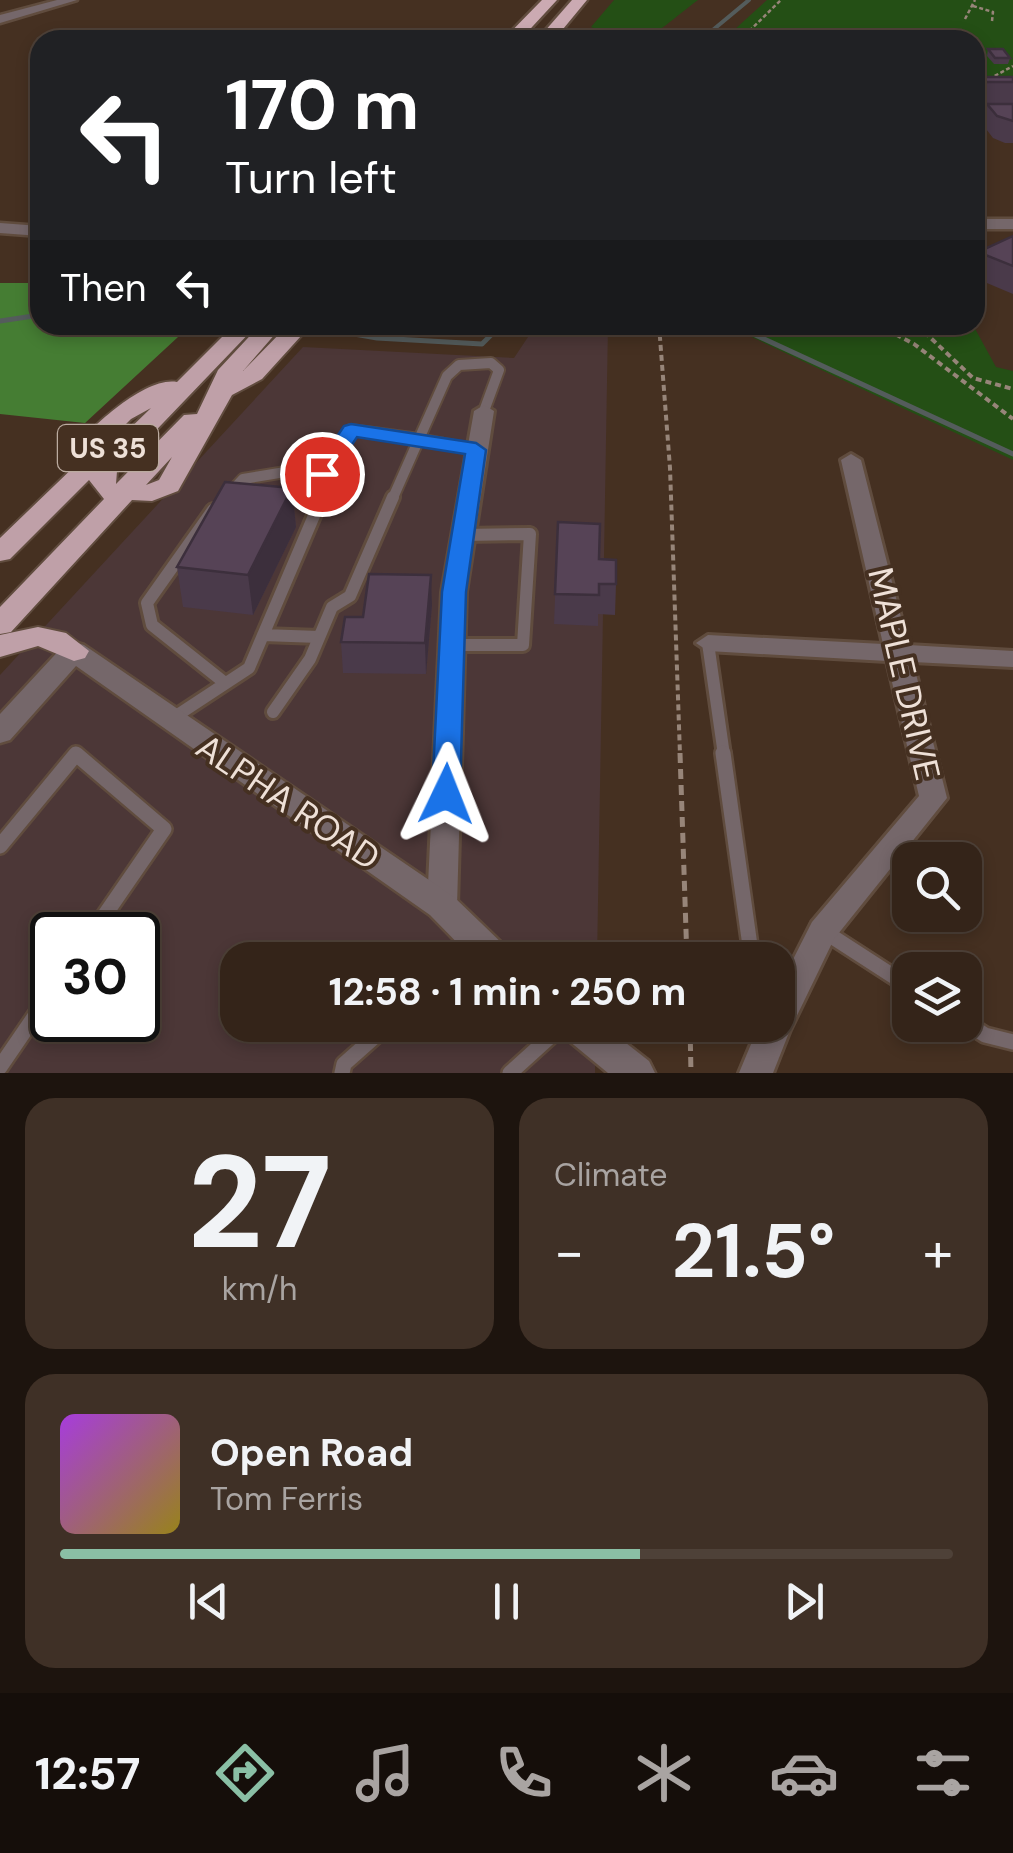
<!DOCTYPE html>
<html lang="en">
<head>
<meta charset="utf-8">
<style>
	body { margin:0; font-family:"DM Sans",sans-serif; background:#3f3026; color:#f1f3f6; height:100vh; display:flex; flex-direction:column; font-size:38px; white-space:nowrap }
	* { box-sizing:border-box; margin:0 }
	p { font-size:32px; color:#a9a4a2 }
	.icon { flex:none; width:55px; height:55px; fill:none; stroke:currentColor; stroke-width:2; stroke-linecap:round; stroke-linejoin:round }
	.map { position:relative; height:1073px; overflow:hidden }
	.sheet { display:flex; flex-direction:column; gap:25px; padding:25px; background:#1d140e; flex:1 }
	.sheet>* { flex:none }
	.top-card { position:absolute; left:30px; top:30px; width:955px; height:305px; border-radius:30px; box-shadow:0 5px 15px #0003,0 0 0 2px #4e4138; background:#202124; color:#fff; overflow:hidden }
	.buttons { position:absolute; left:892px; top:842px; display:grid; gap:20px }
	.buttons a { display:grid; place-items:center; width:90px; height:90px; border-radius:20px; background:#342419; box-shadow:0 5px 15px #0003,0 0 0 2px #4e4138; font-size:50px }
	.speed { position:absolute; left:30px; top:912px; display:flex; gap:20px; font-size:50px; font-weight:700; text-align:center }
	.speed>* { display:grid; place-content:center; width:130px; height:130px; border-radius:50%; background:#342419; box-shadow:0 5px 15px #0003,0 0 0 2px #4e4138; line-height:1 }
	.speed .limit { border:5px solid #111; border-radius:15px; background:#fff; color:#111 }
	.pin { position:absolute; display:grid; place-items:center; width:85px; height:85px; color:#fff; margin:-42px; border:5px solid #fff; border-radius:50%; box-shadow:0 2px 10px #0007 }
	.me { position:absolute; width:110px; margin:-55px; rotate:2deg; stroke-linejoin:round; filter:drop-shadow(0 0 8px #0008) }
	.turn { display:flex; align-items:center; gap:35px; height:210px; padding:0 30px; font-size:45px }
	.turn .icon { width:130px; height:130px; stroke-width:2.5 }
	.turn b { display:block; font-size:70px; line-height:85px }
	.then { display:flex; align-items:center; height:95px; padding:0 30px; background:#0003; gap:20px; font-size:38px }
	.big { font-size:75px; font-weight:700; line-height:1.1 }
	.sheet .card { flex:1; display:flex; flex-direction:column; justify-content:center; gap:15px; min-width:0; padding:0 35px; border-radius:30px; background:#3f3026 }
	.sheet .dial { align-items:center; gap:0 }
	.dial b { font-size:130px; line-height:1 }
	.song { display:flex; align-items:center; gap:30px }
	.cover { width:120px; height:120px; border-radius:15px; background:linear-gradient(135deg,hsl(280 70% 55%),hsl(50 70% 35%)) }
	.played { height:10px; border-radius:5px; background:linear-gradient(90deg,#8abfa5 65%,#4e4138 65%) }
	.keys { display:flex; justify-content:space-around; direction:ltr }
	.heat { display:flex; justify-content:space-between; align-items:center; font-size:55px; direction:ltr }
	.sheet .tiles { flex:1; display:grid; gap:25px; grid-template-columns:1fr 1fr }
	.card:last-child { grid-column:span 2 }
	.trip { position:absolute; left:220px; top:942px; width:575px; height:100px; border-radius:30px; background:#342419; box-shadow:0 5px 15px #0003,0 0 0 2px #4e4138; font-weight:700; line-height:100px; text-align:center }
	.tab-bar { display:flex; height:160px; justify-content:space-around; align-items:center; background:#150e0a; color:#a9a4a2 }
	.tab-bar .icon { width:70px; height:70px }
	.tab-bar .selected { color:#8abfa5 }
	.tab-bar b { font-size:45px; color:#f1f3f6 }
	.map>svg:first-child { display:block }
	.commercial { fill:#4c3737; fill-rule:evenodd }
	.green { fill:#244f15 }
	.forest { fill:#457d33 }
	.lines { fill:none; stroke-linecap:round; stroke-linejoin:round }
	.stream-far1 { stroke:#545c5c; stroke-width:4 }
	.stream { stroke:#545c5c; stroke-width:5 }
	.service-far2-casing { stroke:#604c3e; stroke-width:14 }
	.service-far1-casing { stroke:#604c3e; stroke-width:18 }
	.service-casing { stroke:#604c3e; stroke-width:20 }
	.minor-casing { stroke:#604c3e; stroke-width:6 }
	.tertiary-casing { stroke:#604c3e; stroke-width:5 }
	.trunk-casing { stroke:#604c3e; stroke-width:4 }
	.motorway-casing { stroke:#604c3e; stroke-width:5 }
	.path-far2 { stroke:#978579; stroke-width:2.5; stroke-dasharray:4 2.5; stroke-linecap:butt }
	.path-far1 { stroke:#978579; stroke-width:4; stroke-dasharray:6 4; stroke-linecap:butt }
	.path { stroke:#978579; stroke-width:5; stroke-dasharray:10 6; stroke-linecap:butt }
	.service-far2 { stroke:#75676a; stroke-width:10 }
	.service-far1 { stroke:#75676a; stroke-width:12 }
	.service { stroke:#75676a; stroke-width:15 }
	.minor { fill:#75676a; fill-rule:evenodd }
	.tertiary { fill:#75676a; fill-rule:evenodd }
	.trunk { fill:#bfa0a8; fill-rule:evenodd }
	.motorway { fill:#cbaab2; fill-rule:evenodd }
	.wall { fill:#4a3a4a }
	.shaded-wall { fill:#3c2f3c }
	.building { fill:#564356; stroke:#3c2f3c; stroke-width:2.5 }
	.route { fill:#1a73e8; stroke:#114b97; stroke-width:2.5 }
	.labels { text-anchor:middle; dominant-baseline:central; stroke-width:8; stroke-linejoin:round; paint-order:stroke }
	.shield { fill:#453021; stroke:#bbaba0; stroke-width:2.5 }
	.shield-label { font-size:28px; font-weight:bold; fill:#eee0d7 }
	.near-street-label { font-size:35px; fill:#eee0d7; stroke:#453021 }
</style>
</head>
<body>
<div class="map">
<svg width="1013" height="1073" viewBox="0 0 1013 1073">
	<rect width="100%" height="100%" fill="#453021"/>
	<path class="commercial" d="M536 325H608L597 960H238V1025H595V1073H0V675L303 347 514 358ZM52 935H138V1020H52Z"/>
	<path class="green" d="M614 0H698C651 35 650 50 591 27Z
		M767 0H1013V92H975V40H723Z
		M726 325H973L996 367 1013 371V460Z"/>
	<path class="forest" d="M0 283H40V325H191L85 423 0 414Z"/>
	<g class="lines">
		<path class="stream-far1" d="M692 40 708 34 749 0"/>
		<path class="stream" d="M0 321 40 315
			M303 325 377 338 482 344 501 325
			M734 325 1013 454"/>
		<g class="service-far2-casing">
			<path id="service-far2" d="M476 450 419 439 447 376 459 365 491 363 499 370 484 411
				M230 493 243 479 328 465
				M322 500V474L351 430 419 439 392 500"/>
		</g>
		<g class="service-far1-casing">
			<path id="service-far1" d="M213 510 147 603 152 625 225 683
				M263 635 319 637
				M708 643 724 755
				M452 645H523L530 534 463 535
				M273 712 310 659 332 607 350 596 393 497
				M173 718 249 668 322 497"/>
		</g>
		<g class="service-casing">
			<path id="service" d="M723 753 752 960
				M0 846 76 754 164 829 91 935
				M825 932 910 987
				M965 1022 985 1035 1013 1042
				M0 1067 52 991
				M342 1073 344 1064 388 1025
				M510 1073 563 1025"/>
		</g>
		<g class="minor-casing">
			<path id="minor" d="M484 405 494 411 466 592 457 906 453 915 442 918 431 915 427 906 442 592 474 411Z
				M851 454 861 460 908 645 1013 651V667L913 662 947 798 834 939 790 1030 773 1073H739L759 1025H778V989L812 922 919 796 887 661 708 651 696 643 708 635 883 644 841 460Z"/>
		</g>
		<g class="tertiary-casing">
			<path id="tertiary" d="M57 0H77L0 23V15Z
				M975 219H1013V229H975Z
				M0 223 40 226V236L0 233Z
				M74 642 84 645 454 897 509 950 514 960H474L430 915 76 666 10 740 0 743V714L64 645Z
				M558 1025H603L649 1061 655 1073H608L563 1036Z"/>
		</g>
		<g class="trunk-casing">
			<path id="trunk" d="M234 325H257L117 471 116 484 184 415 197 414 218 370 260 325H283L243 371 288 325H311L262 379 232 395 178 491 152 501 132 500 11 632 0 634V607L104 499 89 480 10 559 0 561V538L82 459 71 452C89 428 146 376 177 382ZM151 408 118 440 111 439 131 419ZM172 457 159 480 146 485Z
				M38 627 66 633 89 651 85 658 74 661 38 646 0 657V635Z"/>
		</g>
		<g class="motorway-casing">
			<path id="motorway" d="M542 0H557L520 40H503Z
				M572 0H587L554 40H537Z"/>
		</g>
		<path class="path-far2" d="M973 6 993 12 992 21
			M965 19 975 0
			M740 40 781 0
			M989 79 1013 66"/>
		<path class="path-far1" d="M659 325 670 468 680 755
			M878 325 914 344 1013 419
			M917 325 973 378 1013 389"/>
		<path class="path" d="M680 753 687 960
			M690 1025 691 1073"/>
		<use href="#service-far2" class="service-far2"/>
		<use href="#service-far1" class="service-far1"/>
		<use href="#service" class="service"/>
		<use href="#minor" class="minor"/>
		<use href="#tertiary" class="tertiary"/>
		<use href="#trunk" class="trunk"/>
		<use href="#motorway" class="motorway"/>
	</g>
	<path class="wall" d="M988 49 1010 58 1008 64H994L987 56Z
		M975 77H1013V103L975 104Z
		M987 104H1013V143H1005L993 138 983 125Z
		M1013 236V294L975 278V265L978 252Z
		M292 488 296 527 253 615 183 607 177 567Z
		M558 522 599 559 616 584 615 615 598 614V626L554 624Z
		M432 605 426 674 343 673 341 642 363 617Z"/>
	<path class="shaded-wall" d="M292 488 296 527 253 615 248 575Z
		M431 575 432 605 426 674 425 643Z"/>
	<path class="building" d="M988 49H1003L1010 58H995Z
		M975 77H1013V82H975Z
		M987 104H1013V121L997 116Z
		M1013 236V266L978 252Z
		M225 482 292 488 248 575 177 567Z
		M558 522 600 524 599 559 616 560V584H599V595L555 594Z
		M369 574 431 575 425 643 341 642 345 617H363Z"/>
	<path class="route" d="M351 424 476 443 486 450 466 592 460 794 446 805 432 794 442 592 465 454 357 437 330 478H315L312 474 344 426Z"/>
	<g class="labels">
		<rect class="shield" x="58" y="425" width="100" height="46" rx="8"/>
		<g class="shield-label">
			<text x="108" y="448">US 35</text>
		</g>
		<g class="near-street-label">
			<text transform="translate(904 674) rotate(77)">MAPLE DRIVE</text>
			<text transform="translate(288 802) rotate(34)">ALPHA ROAD</text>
		</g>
	</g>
</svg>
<div class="buttons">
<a><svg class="icon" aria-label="search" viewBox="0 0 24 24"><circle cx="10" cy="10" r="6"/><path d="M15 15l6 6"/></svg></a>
<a><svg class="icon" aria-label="layers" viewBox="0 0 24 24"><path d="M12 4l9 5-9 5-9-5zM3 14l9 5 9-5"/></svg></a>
</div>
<div class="speed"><div class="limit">30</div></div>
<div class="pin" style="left:322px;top:474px;background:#d93025"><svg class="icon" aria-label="arrive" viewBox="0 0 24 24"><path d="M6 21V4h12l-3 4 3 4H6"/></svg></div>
<svg class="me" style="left:446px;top:794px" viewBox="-20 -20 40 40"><path d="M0-17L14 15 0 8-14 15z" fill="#1a73e8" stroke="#fff" stroke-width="4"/></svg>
<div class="trip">12:58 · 1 min · 250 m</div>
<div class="top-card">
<div class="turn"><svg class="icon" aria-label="left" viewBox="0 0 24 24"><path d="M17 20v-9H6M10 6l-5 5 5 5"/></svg><div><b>170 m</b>Turn left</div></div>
<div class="then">Then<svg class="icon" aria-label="left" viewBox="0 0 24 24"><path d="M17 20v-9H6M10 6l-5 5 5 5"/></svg></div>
</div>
</div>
<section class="sheet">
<div class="tiles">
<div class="card dial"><b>27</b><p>km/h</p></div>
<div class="card"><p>Climate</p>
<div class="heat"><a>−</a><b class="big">21.5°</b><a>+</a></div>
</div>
<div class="card">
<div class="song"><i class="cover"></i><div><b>Open Road</b><p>Tom Ferris</p></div></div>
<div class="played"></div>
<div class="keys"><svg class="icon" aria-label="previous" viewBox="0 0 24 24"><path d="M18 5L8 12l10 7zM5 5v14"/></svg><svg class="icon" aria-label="pause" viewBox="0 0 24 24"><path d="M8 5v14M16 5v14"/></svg><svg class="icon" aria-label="next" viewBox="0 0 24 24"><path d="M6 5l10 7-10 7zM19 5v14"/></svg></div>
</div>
</div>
</section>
<nav class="tab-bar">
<b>12:57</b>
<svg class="icon selected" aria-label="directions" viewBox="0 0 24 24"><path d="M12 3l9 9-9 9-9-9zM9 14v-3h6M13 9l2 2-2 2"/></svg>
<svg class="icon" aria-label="music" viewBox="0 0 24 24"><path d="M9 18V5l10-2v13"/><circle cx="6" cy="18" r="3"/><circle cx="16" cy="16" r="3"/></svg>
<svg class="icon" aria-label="phone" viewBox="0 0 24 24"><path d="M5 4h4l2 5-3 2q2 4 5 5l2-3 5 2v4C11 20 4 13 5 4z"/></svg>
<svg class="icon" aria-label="climate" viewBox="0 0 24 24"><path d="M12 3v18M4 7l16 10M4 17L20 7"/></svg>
<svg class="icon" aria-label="car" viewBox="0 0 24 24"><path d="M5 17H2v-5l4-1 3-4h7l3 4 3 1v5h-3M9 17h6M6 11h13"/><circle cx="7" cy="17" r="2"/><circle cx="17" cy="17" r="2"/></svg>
<svg class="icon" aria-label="filters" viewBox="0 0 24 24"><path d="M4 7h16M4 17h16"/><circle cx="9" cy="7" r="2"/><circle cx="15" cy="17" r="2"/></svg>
</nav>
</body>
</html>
